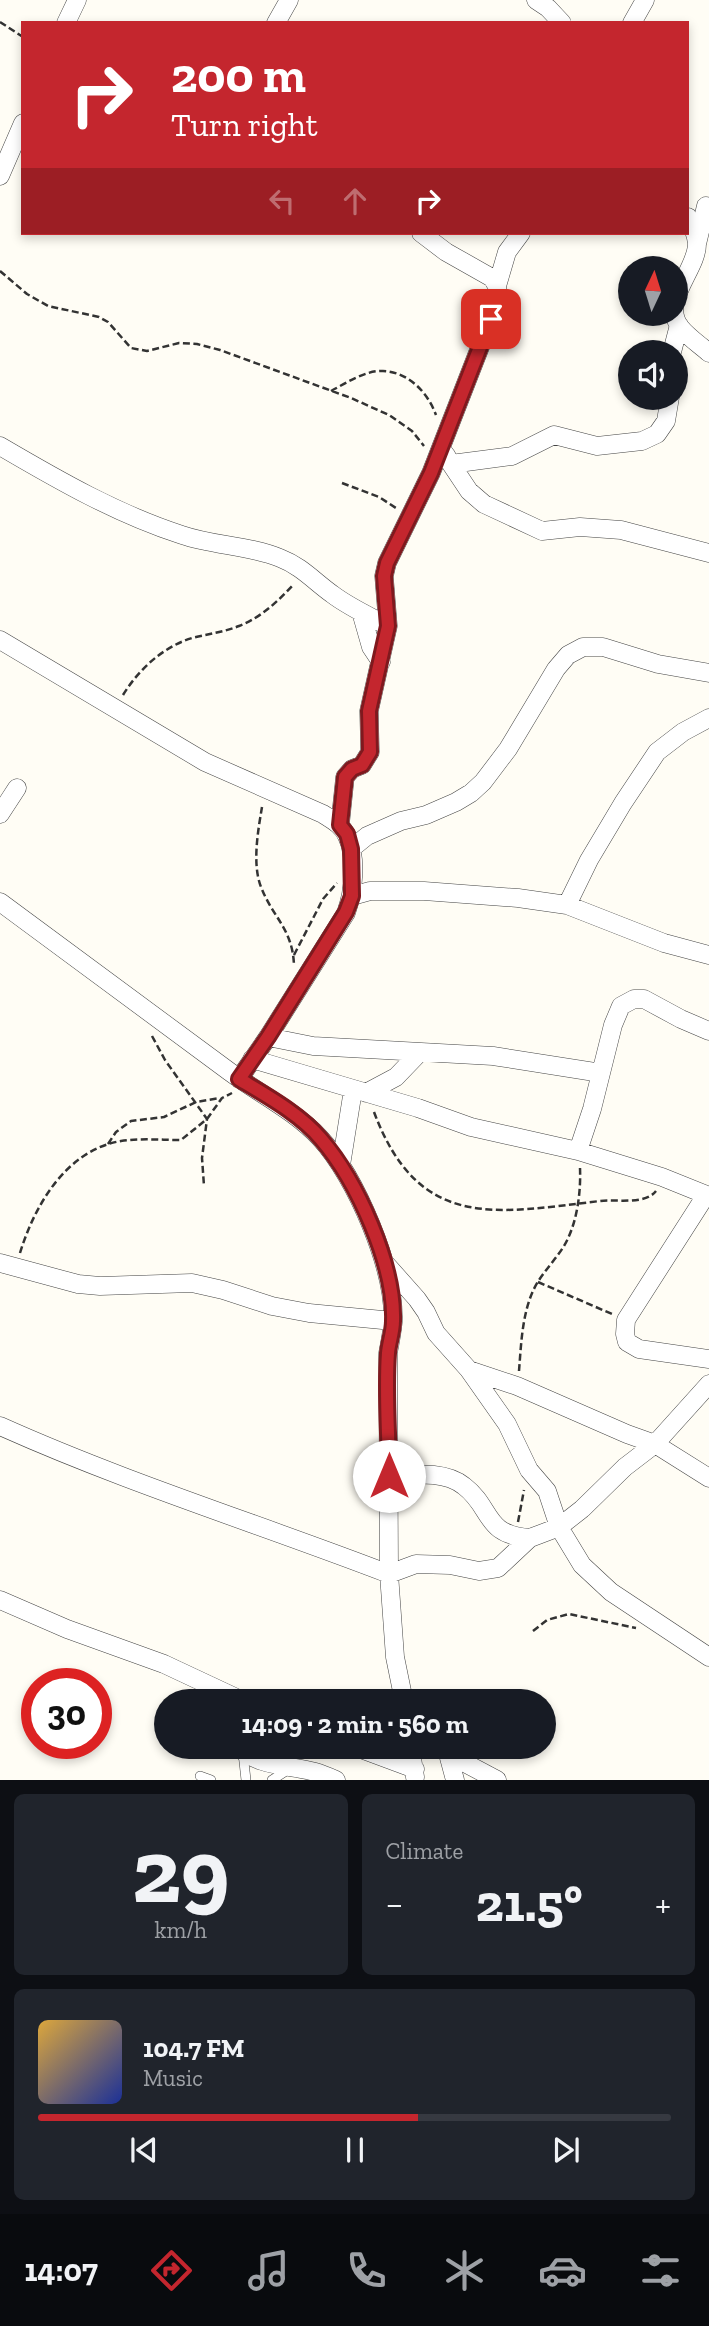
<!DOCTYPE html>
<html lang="en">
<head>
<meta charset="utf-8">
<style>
	body { margin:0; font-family:"Zilla Slab",serif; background:#20242c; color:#f1f3f6; height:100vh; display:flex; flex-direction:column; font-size:26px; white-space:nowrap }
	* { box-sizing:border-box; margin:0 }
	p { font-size:23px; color:#9ea1a6 }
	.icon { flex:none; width:38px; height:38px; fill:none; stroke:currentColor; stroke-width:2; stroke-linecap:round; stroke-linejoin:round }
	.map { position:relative; height:1780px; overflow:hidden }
	.side { display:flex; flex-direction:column; gap:14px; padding:14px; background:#0d0f14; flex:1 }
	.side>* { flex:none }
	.guide { position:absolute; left:21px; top:21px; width:668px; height:214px; border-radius:0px; box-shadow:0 4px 10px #0003; background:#c4262e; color:#fff; overflow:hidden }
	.needle { width:46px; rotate:4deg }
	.fabs { position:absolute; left:618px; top:256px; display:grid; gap:14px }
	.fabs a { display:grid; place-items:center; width:70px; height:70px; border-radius:50%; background:#171b24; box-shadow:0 4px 10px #0003; font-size:35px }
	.speed { position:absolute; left:21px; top:1668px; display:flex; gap:14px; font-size:35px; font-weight:700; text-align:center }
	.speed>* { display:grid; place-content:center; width:91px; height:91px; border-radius:50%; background:#171b24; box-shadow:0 4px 10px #0003; line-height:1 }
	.speed .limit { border:10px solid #d22; background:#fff; color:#111 }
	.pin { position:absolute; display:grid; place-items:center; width:60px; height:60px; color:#fff; margin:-30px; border-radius:14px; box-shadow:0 4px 10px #0006 }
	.me { position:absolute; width:77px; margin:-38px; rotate:0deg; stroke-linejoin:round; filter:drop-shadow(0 0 5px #0008) }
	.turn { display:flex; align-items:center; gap:24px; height:147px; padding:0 35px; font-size:32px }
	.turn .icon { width:91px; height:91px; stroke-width:2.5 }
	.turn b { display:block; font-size:49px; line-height:60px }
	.lanes { display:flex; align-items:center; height:66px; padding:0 35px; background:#0003; justify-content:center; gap:35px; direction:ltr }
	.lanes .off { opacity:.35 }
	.big { font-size:52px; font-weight:700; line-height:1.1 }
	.side .tile { flex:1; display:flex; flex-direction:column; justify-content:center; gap:10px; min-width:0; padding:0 24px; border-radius:10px; background:#20242c }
	.side .dial { align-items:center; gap:0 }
	.dial b { font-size:91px; line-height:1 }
	.song { display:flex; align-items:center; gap:21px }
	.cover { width:84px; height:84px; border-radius:10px; background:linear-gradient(135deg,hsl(40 70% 55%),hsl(230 70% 35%)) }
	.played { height:7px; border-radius:4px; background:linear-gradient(90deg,#c4262e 60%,#363941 60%) }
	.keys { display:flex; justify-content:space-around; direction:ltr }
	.heat { display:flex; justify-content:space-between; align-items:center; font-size:38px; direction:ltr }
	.side .tiles { flex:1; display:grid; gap:14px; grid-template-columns:1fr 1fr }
	.tile:last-child { grid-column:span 2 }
	.trip { position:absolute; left:154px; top:1689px; width:402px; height:70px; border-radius:35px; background:#171b24; box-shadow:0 4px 10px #0003; font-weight:700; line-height:70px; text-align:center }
	.tabs { display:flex; height:112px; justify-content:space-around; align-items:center; background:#090b0e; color:#9ea1a6 }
	.tabs .icon { width:49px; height:49px }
	.tabs .on { color:#c4262e }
	.tabs b { font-size:32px; color:#f1f3f6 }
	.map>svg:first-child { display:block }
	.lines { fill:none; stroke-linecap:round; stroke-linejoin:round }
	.service-casing { stroke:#444; stroke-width:10 }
	.minor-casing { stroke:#444; stroke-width:19 }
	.path { stroke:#333; stroke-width:2.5; stroke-dasharray:7 3.5; stroke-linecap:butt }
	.service { stroke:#fff; stroke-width:9 }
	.minor { stroke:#fff; stroke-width:18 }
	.route-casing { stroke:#7f191e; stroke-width:18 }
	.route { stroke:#c4262e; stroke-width:12 }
</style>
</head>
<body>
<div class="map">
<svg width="709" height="1780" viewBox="0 0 709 1780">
	<rect width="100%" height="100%" fill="#fffdf5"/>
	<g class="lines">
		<g class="service-casing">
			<path id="service" d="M243 1753 246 1780
				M200 1776 211 1780
				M272 1780 289 1769"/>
		</g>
		<g class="minor-casing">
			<path id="minor" d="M536 0 548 8 562 23
				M66 23 77 0
				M276 23 289 0
				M632 23 645 0
				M0 176 23 123
				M688 217C692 225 696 233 697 243 698 269 660 301 680 327 688 337 700 345 709 353
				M697 244 706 206 709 207
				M497 286 507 252 521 233
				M672 352 679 325
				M0 446C58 480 117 514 182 535 214 546 248 545 280 558 301 566 314 581 332 594 349 607 369 616 388 626
				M446 455 451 464 512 456 554 435 597 446 642 441 657 434 666 421 670 397
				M451 464 469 491 484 504 542 531 580 527 621 530 709 553
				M361 612 371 647 381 662
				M0 640 205 762 323 814C332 820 342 825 347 836 357 857 354 891 346 913L268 1037 239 1079
				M0 814 17 788
				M340 825 345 777 352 769 362 765 370 752 369 711 388 626 384 576 387 563 431 473 491 319 498 294 497 286 492 278 446 252 421 233
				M351 849 367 836 401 821 426 815 456 802 471 793 483 782 508 749 556 669 568 655 583 647H603L658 664 709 673
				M352 896 370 891H424L518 898 567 905 664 943 709 955
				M0 902C77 959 154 1015 230 1072 260 1094 295 1111 320 1138 356 1177 395 1268 393 1322 392 1332 390 1343 388 1353L389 1574 395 1657 404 1701
				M567 905 589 860 623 803 657 752 683 732 709 718
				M268 1037 313 1046 493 1056 601 1073
				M252 1059 418 1108 471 1127 578 1151 662 1177 709 1196
				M366 1093 396 1077 420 1052
				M578 1151 592 1109 613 1025 621 1006 634 999H644L681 1019 709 1031
				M341 1165 353 1090
				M706 1195 626 1320 625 1334 627 1342 639 1349 709 1359
				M0 1263 78 1284 100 1286 192 1283 223 1290 272 1306 309 1313 393 1321
				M385 1263 417 1299 426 1312 436 1333 469 1370 507 1424 529 1470 547 1491 559 1527 582 1565 611 1592 709 1657
				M469 1370 517 1386 627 1434 655 1444 709 1478
				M0 1426C127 1483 259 1524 389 1574L416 1564 450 1565 479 1571 498 1568 530 1538 559 1527 582 1509 625 1467 655 1444 709 1384
				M389 1476C413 1475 444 1470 464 1486 493 1508 483 1535 530 1538
				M0 1600 67 1629 164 1664 243 1701
				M237 1746C257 1767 290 1765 315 1772 322 1774 329 1777 336 1780
				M353 1746 415 1769
				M410 1746 415 1777
				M440 1746 448 1754 497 1780
				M448 1754 455 1780"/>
		</g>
		<path class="path" d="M0 22 23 37
			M0 271 27 294 48 306 99 317 108 322 131 348 147 351 179 343 197 344 220 350 351 398 389 415 412 431 424 446
			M331 391C346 383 366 370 383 371 409 372 428 393 436 415
			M342 483 379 497 396 508
			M123 695C139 669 163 647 192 638 208 634 224 632 239 626 262 617 278 601 294 584
			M262 807C258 831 252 864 261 887 273 918 293 929 294 966
			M294 955 323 899 337 883
			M152 1036 165 1060 207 1119 202 1158 204 1186
			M374 1112C419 1232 496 1213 600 1201 617 1199 645 1205 656 1191
			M108 1144 116 1132 131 1121 164 1117 196 1102 220 1098
			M20 1253C35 1204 67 1150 121 1141 141 1138 161 1140 181 1140L207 1119 222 1098 232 1093
			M538 1282 612 1314
			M519 1371C521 1346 522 1315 533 1291 540 1275 554 1262 564 1246 577 1224 581 1193 580 1168
			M518 1522 524 1490
			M533 1631 547 1620 569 1614 636 1628"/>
		<use href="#service" class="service"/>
		<use href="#minor" class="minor"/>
	</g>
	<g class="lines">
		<g class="route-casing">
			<path id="route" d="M389 1476C389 1436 385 1393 388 1353 389 1342 393 1332 393 1321 395 1265 357 1181 321 1139 300 1114 267 1096 239 1079L268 1037 346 912 352 896 351 849 347 834 340 825 345 777 352 769 362 765 370 752 369 711 388 626 384 576 387 563 431 473 491 319"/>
		</g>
		<use href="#route" class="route"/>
	</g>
</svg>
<div class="fabs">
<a><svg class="needle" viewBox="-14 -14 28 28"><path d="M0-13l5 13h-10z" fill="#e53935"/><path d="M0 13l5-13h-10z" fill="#9ea1a6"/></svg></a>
<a><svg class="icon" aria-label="sound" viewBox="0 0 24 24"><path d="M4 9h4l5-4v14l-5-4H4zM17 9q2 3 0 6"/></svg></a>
</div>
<div class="speed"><div class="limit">30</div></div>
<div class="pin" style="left:491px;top:319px;background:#d93025"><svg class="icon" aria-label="arrive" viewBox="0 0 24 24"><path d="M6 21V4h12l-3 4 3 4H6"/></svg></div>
<svg class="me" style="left:389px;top:1476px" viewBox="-20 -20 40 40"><circle r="19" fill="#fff"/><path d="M0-13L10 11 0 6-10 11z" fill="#c4262e"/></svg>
<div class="trip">14:09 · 2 min · 560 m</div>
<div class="guide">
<div class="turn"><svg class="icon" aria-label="right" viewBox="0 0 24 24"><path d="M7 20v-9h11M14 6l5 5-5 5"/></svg><div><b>200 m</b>Turn right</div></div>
<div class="lanes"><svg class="icon off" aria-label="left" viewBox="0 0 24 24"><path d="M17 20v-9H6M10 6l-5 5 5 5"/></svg><svg class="icon off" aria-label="ahead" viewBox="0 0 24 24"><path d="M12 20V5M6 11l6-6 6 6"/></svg><svg class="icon" aria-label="right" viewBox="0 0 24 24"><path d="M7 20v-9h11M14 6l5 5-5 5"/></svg></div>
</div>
</div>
<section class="side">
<div class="tiles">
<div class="tile dial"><b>29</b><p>km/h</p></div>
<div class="tile"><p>Climate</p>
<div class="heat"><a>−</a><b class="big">21.5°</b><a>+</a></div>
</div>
<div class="tile">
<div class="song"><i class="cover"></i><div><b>104.7 FM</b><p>Music</p></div></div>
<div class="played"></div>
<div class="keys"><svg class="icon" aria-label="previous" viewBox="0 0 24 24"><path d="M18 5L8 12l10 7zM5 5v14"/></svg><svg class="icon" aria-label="pause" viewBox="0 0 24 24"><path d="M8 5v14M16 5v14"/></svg><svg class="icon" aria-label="next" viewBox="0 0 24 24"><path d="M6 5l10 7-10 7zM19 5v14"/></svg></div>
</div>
</div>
</section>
<nav class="tabs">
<b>14:07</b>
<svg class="icon on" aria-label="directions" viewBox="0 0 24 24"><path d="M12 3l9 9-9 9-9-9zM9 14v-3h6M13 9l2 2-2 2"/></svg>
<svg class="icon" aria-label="music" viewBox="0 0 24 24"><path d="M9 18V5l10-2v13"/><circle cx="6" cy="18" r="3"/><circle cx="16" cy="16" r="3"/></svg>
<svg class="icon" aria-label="phone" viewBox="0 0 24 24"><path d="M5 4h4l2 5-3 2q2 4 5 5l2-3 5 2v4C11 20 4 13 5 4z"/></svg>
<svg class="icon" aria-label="climate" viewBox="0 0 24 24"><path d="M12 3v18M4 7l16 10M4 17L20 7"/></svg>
<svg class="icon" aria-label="car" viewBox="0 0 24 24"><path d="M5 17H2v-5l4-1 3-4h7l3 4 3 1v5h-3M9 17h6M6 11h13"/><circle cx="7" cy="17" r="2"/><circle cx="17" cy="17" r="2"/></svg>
<svg class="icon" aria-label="filters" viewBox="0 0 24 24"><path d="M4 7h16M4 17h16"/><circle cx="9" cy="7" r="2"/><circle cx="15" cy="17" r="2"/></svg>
</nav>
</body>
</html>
